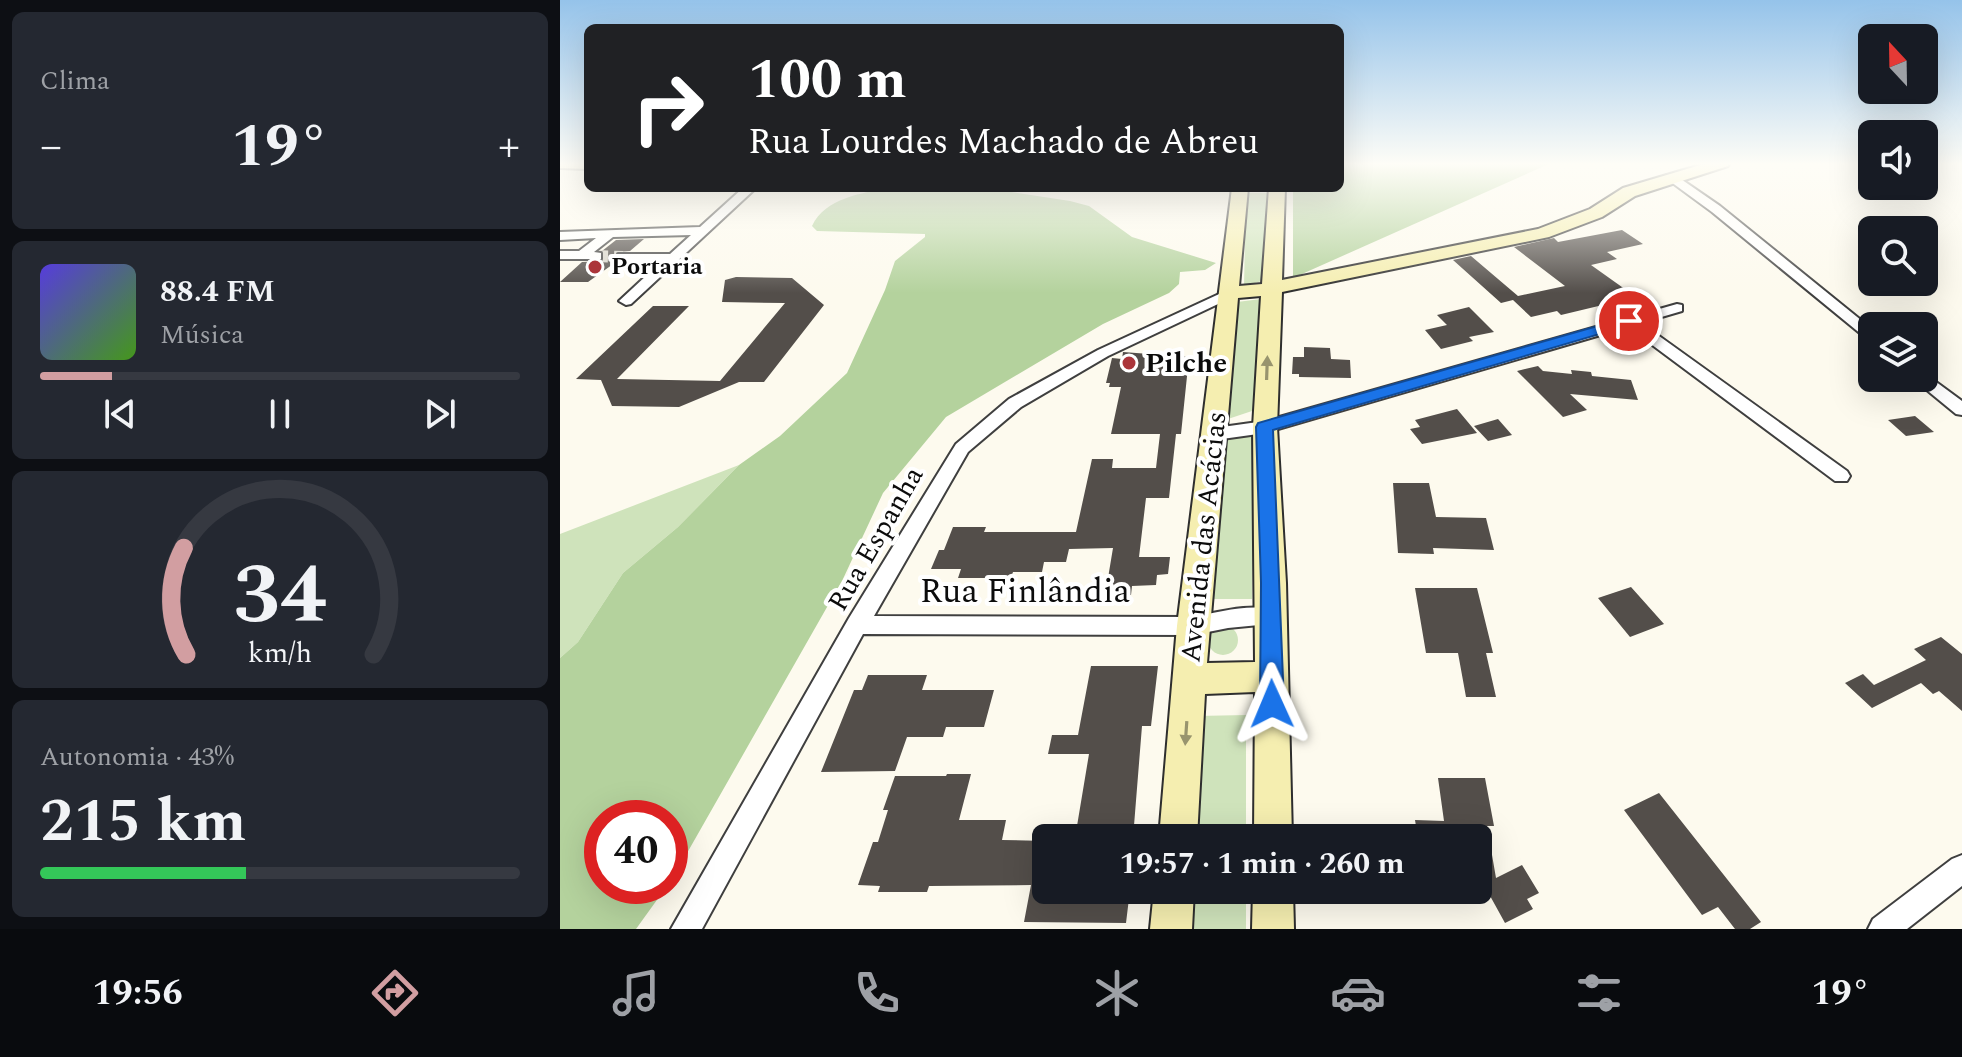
<!DOCTYPE html>
<html lang="pt">
<head>
<meta charset="utf-8">
<style>
	body { margin:0; font-family:Spectral,serif; background:#242831; color:#f1f3f6; height:100vh; display:flex; flex-direction:column; font-size:30px; white-space:nowrap }
	* { box-sizing:border-box; margin:0 }
	p { font-size:26px; color:#9ea1a6 }
	.icon { flex:none; width:44px; height:44px; fill:none; stroke:currentColor; stroke-width:2; stroke-linecap:round; stroke-linejoin:round }
	.map { position:relative; flex:1; overflow:hidden }
	.side { display:flex; flex-direction:column; gap:12px; padding:12px; background:#0d0f14; width:560px }
	.side>* { flex:none }
	.top-card { position:absolute; left:24px; top:24px; width:760px; height:168px; border-radius:12px; box-shadow:0 8px 32px #0002; background:#202124; color:#fff; overflow:hidden }
	.needle { width:52px; rotate:338deg }
	.buttons { position:absolute; left:1298px; top:24px; display:grid; gap:16px }
	.buttons a { display:grid; place-items:center; width:80px; height:80px; border-radius:12px; background:#171b24; box-shadow:0 8px 32px #0002; font-size:40px }
	.speed { position:absolute; left:24px; top:800px; display:flex; gap:16px; font-size:40px; font-weight:700; text-align:center }
	.speed>* { display:grid; place-content:center; width:104px; height:104px; border-radius:50%; background:#171b24; box-shadow:0 8px 32px #0002; line-height:1 }
	.speed .limit { border:12px solid #d22; background:#fff; color:#111 }
	.pin { position:absolute; display:grid; place-items:center; width:68px; height:68px; color:#fff; margin:-34px; border:4px solid #fff; border-radius:50%; box-shadow:0 2px 8px #0007 }
	.me { position:absolute; width:88px; margin:-44px; rotate:359deg; stroke-linejoin:round; filter:drop-shadow(0 0 6px #0008) }
	.turn { display:flex; align-items:center; gap:28px; height:168px; padding:0 32px; font-size:36px }
	.turn .icon { width:104px; height:104px; stroke-width:2.5 }
	.turn b { display:block; font-size:56px; line-height:68px }
	.big { font-size:60px; font-weight:700; line-height:1.1 }
	.side .widget { flex:1; display:flex; flex-direction:column; justify-content:center; gap:12px; min-width:0; padding:0 28px; border-radius:12px; background:#242831 }
	.side .dial { align-items:center; gap:0 }
	.dial svg { height:208px; overflow:visible; fill:none; stroke:#363941; stroke-width:7; stroke-linecap:round; text-anchor:middle }
	.dial text { fill:#f1f3f6; stroke:none }
	.song { display:flex; align-items:center; gap:24px }
	.cover { width:96px; height:96px; border-radius:12px; background:linear-gradient(135deg,hsl(250 70% 55%),hsl(100 70% 35%)) }
	.played { height:8px; border-radius:4px; background:linear-gradient(90deg,#d29ea1 15%,#363941 15%) }
	.keys { display:flex; justify-content:space-around; direction:ltr }
	.heat { display:flex; justify-content:space-between; align-items:center; font-size:44px; direction:ltr }
	.charge { height:12px; border-radius:6px; background:linear-gradient(90deg,#34c759 43%,#363941 0) }
	.trip { position:absolute; left:472px; top:824px; width:460px; height:80px; border-radius:12px; background:#171b24; box-shadow:0 8px 32px #0002; font-weight:700; line-height:80px; text-align:center }
	.menu { display:flex; height:128px; justify-content:space-around; align-items:center; background:#090b0e; color:#9ea1a6 }
	.menu .icon { width:56px; height:56px }
	.menu .on { color:#d29ea1 }
	.menu b { font-size:36px; color:#f1f3f6 }
	main { display:flex; flex:1; min-height:0 }
	.map>svg:first-child { display:block }
	.green { fill:#cfe3bb }
	.forest { fill:#b4d29d }
	.building { fill:#534e4a }
	.lines { fill:none; stroke-linecap:round; stroke-linejoin:round }
	.street-tunnel { stroke:#d9d6cc; stroke-width:12; stroke-dasharray:12 6; stroke-linecap:butt }
	.street-casing { stroke:#3f3f3f; stroke-width:4 }
	.secondary-casing { stroke:#2e2e2e; stroke-width:4 }
	.street { fill:#fff; fill-rule:evenodd }
	.secondary { fill:#f5eeb0; fill-rule:evenodd }
	.oneway { fill:#98946e }
	.route { fill:#1a73e8; stroke:#114b97; stroke-width:2 }
	.poi-dot { fill:#ab353a; stroke:#fff; stroke-width:3 }
	.labels { text-anchor:middle; dominant-baseline:central; stroke-width:8; stroke-linejoin:round; paint-order:stroke }
	.far-poi-label { font-size:24px; font-weight:bold; fill:#0c0c0c; stroke:#fff; text-anchor:start }
	.poi-label { font-size:28px; font-weight:bold; fill:#0c0c0c; stroke:#fff; text-anchor:start }
	.street-label { font-size:28px; fill:#0c0c0c; stroke:#fff }
	.near-street-label { font-size:34px; fill:#0c0c0c; stroke:#fff }
</style>
</head>
<body>
<main>
<section class="side">
<div class="widget"><p>Clima</p>
<div class="heat"><a>−</a><b class="big">19°</b><a>+</a></div>
</div>
<div class="widget">
<div class="song"><i class="cover"></i><div><b>88.4 FM</b><p>Música</p></div></div>
<div class="played"></div>
<div class="keys"><svg class="icon" aria-label="previous" viewBox="0 0 24 24"><path d="M18 5L8 12l10 7zM5 5v14"/></svg><svg class="icon" aria-label="pause" viewBox="0 0 24 24"><path d="M8 5v14M16 5v14"/></svg><svg class="icon" aria-label="next" viewBox="0 0 24 24"><path d="M6 5l10 7-10 7zM19 5v14"/></svg></div>
</div>
<div class="widget dial"><svg viewBox="0 0 100 80">
<path d="M14 69A42 42 0 1 1 86 69"/>
<path d="M14 69A42 42 0 0 1 13 28" stroke="#d29ea1"/>
<text x="50" y="56" font-size="32" font-weight="700">34</text>
<text x="50" y="72" font-size="11">km/h</text>
</svg></div>
<div class="widget"><p>Autonomia · 43%</p><b class="big">215 km</b><div class="charge"></div></div>
</section>
<div class="map">
<svg width="1402" height="929" viewBox="0 0 1402 929">
	<rect width="100%" height="100%" fill="#fdfaee"/>
	<path class="green" d="M686 193H707L702 281 684 286Z
		M701 299 698 409 665 420 677 302Z
		M661 437H694L692 599H651Z
		M179 465 118 527 63 573 18 642 0 658V534Z
		M648 640a15 15 0 1 1 30 0a15 15 0 1 1-30 0Z
		M686 715V838H632L637 716Z
		M629 890H686V929H627Z"/>
	<path class="forest" d="M780 163H991L733 278V188H780Z
		M329 188 439 190 510 201 529 206 572 237 656 263 645 270 620 272 619 284 609 293 543 324 386 417 323 493 283 579 110 883V818H42V886H107L76 929H0V658L18 642 63 573 118 527 179 465 220 436 287 373 325 290 335 261 365 237V234L257 231 252 226C265 198 302 193 329 188Z"/>
	<path class="building" d="M1062 230 1083 244 1047 252 1057 259 1031 265 1076 297 1001 315 997 311 971 317 953 300 941 303 893 260 911 256 958 296 1005 286 954 247 994 238 998 242Z
		M84 239 70 251 56 252V262L28 282H0L22 262 43 261 42 251 56 240Z
		M176 277 232 278 264 305 204 382H179L119 407 52 406 41 380 16 379 93 306H129L57 379 160 381 225 303 162 302 165 280Z
		M909 307 934 332 909 337 913 341 881 349 865 330 887 325 877 315Z
		M744 347 770 348 771 359 790 360 791 378 739 377V374H732L733 357H744Z
		M563 352 629 357 621 434H616L609 498H586L579 557H610L608 574 597 575 596 585 572 586 571 595 545 596 553 548 509 549 506 562H484L482 572H453L451 578H398L401 569H371L379 550H384L393 527H426L424 532H516L532 459H553L552 468H596L600 434H551L561 387H549L550 383H546L552 358 562 359Z
		M978 366 983 371 1012 374 1011 370 1031 372 1032 376 1071 380 1078 400 1010 394 1027 410 1003 417 957 371Z
		M897 409 917 433 862 444 850 429 860 427 855 420Z
		M1355 416 1374 432 1346 436 1328 420Z
		M938 419 952 435 928 441 914 426Z
		M833 483H869L876 517 926 518 934 550 873 548 874 554 838 553Z
		M1071 587 1104 624 1070 637 1038 598Z
		M855 588H917L933 653H926L936 697H906L898 653H866Z
		M1381 637 1402 654V711L1379 691 1373 694 1361 683 1312 708 1285 683 1303 674 1314 685 1366 660 1354 649Z
		M531 666H598L591 726H582L573 838H515L529 754H488L492 735H518Z
		M308 675H367L362 690H434L424 727H386L383 737H347L335 771 261 772 294 690H302Z
		M387 774H411L399 820H446L442 840 486 841V890H570L566 923 464 922 471 885 369 886 367 892H318L320 886 298 885 313 842H318L328 810H323L335 776H386Z
		M878 778H925L934 826H927L936 878 962 865 979 893 967 899 973 909 945 923 918 874V838H858L855 820 884 821Z
		M1099 793 1201 922 1190 929H1175L1158 907 1142 915 1064 810Z"/>
	<g class="lines">
		<path class="street-tunnel" d="M36 256 63 257"/>
		<g class="street-casing">
			<path id="street" d="M1107 175H1115L1160 206 1312 329V340L1307 339 1152 212 1107 179Z
				M183 188H196L71 304 66 305 59 301 101 262 63 261 58 260V254H110L131 235 53 237 34 252 41 253V259H0V251H19L36 238 0 240V232L140 227Z
				M670 289 675 290V296L548 356 461 407 408 452 314 616 633 617C659 612 693 602 719 611L722 617 719 623 668 628 633 635 303 634 142 929H111L289 618 396 444 449 399 538 350Z
				M1117 304 1122 305V311L1081 323 1287 471 1290 476 1287 481H1275L1068 327 705 433 655 440 646 434 655 428 705 421Z
				M1364 373 1402 401V415L1396 414 1357 382 1355 378H1364Z
				M1402 855V886L1347 929H1308L1313 919 1392 859Z"/>
		</g>
		<g class="secondary-casing">
			<path id="secondary" d="M0 163H28V169L0 168Z
				M1147 163H1170L1168 166 1075 196 1042 217 989 237 722 292 717 427 726 583 732 838H694L695 692 645 694 637 838H599L617 626 672 188H688L679 286 702 284 709 188H725L722 280 978 229 1030 209 1063 188ZM701 296 693 427 695 662 647 663 678 298Z
				M594 890H634L632 929H590Z
				M693 890H733L734 929H692Z"/>
		</g>
		<use href="#street" class="street"/>
		<use href="#secondary" class="secondary"/>
	</g>
	<defs><path id="oneway-solid" d="M-6-.8H1V-3.2L6.5 0L1 3.2V.8H-6Z" transform="scale(2)"/></defs>
	<g class="oneway">
		<use href="#oneway-solid" transform="translate(707 368) rotate(-88)"/>
		<use href="#oneway-solid" transform="translate(626 733) rotate(94)"/>
	</g>
	<linearGradient id="sky" x2="0" y2="1"><stop stop-color="#95c3ea"/><stop offset="0.56" stop-color="#fefdf7"/><stop offset="1" stop-color="#fefdf7" stop-opacity="0"/></linearGradient>
	<rect width="1402" height="293" fill="url(#sky)"/>
	<path class="route" d="M1069 317 1076 321 1074 324 713 430 724 704 721 712 712 715 704 712 700 704 701 583 696 427 698 423Z"/>
	<g class="poi-dot">
		<circle cx="35" cy="267" r="8"/>
		<circle cx="569" cy="363" r="8"/>
	</g>
	<g class="labels">
		<g class="far-poi-label">
			<text x="51" y="267">Portaria</text>
		</g>
		<g class="poi-label">
			<text x="585" y="363">Pilche</text>
		</g>
		<g class="street-label">
			<text transform="translate(644 537) rotate(-84)">Avenida das Acácias</text>
			<text transform="translate(316 539) rotate(-60)">Rua Espanha</text>
		</g>
		<g class="near-street-label">
			<text x="465" y="592">Rua Finlândia</text>
		</g>
	</g>
</svg>
<div class="buttons">
<a><svg class="needle" viewBox="-14 -14 28 28"><path d="M0-13l5 13h-10z" fill="#e53935"/><path d="M0 13l5-13h-10z" fill="#9ea1a6"/></svg></a>
<a><svg class="icon" aria-label="sound" viewBox="0 0 24 24"><path d="M4 9h4l5-4v14l-5-4H4zM17 9q2 3 0 6"/></svg></a>
<a><svg class="icon" aria-label="search" viewBox="0 0 24 24"><circle cx="10" cy="10" r="6"/><path d="M15 15l6 6"/></svg></a>
<a><svg class="icon" aria-label="layers" viewBox="0 0 24 24"><path d="M12 4l9 5-9 5-9-5zM3 14l9 5 9-5"/></svg></a>
</div>
<div class="speed"><div class="limit">40</div></div>
<div class="pin" style="left:1069px;top:321px;background:#d93025"><svg class="icon" aria-label="arrive" viewBox="0 0 24 24"><path d="M6 21V4h12l-3 4 3 4H6"/></svg></div>
<svg class="me" style="left:712px;top:704px" viewBox="-20 -20 40 40"><path d="M0-17L14 15 0 8-14 15z" fill="#1a73e8" stroke="#fff" stroke-width="4"/></svg>
<div class="trip">19:57 · 1 min · 260 m</div>
<div class="top-card">
<div class="turn"><svg class="icon" aria-label="right" viewBox="0 0 24 24"><path d="M7 20v-9h11M14 6l5 5-5 5"/></svg><div><b>100 m</b>Rua Lourdes Machado de Abreu</div></div>
</div>
</div>
</main>
<nav class="menu">
<b>19:56</b>
<svg class="icon on" aria-label="directions" viewBox="0 0 24 24"><path d="M12 3l9 9-9 9-9-9zM9 14v-3h6M13 9l2 2-2 2"/></svg>
<svg class="icon" aria-label="music" viewBox="0 0 24 24"><path d="M9 18V5l10-2v13"/><circle cx="6" cy="18" r="3"/><circle cx="16" cy="16" r="3"/></svg>
<svg class="icon" aria-label="phone" viewBox="0 0 24 24"><path d="M5 4h4l2 5-3 2q2 4 5 5l2-3 5 2v4C11 20 4 13 5 4z"/></svg>
<svg class="icon" aria-label="climate" viewBox="0 0 24 24"><path d="M12 3v18M4 7l16 10M4 17L20 7"/></svg>
<svg class="icon" aria-label="car" viewBox="0 0 24 24"><path d="M5 17H2v-5l4-1 3-4h7l3 4 3 1v5h-3M9 17h6M6 11h13"/><circle cx="7" cy="17" r="2"/><circle cx="17" cy="17" r="2"/></svg>
<svg class="icon" aria-label="filters" viewBox="0 0 24 24"><path d="M4 7h16M4 17h16"/><circle cx="9" cy="7" r="2"/><circle cx="15" cy="17" r="2"/></svg>
<b>19°</b>
</nav>
</body>
</html>
